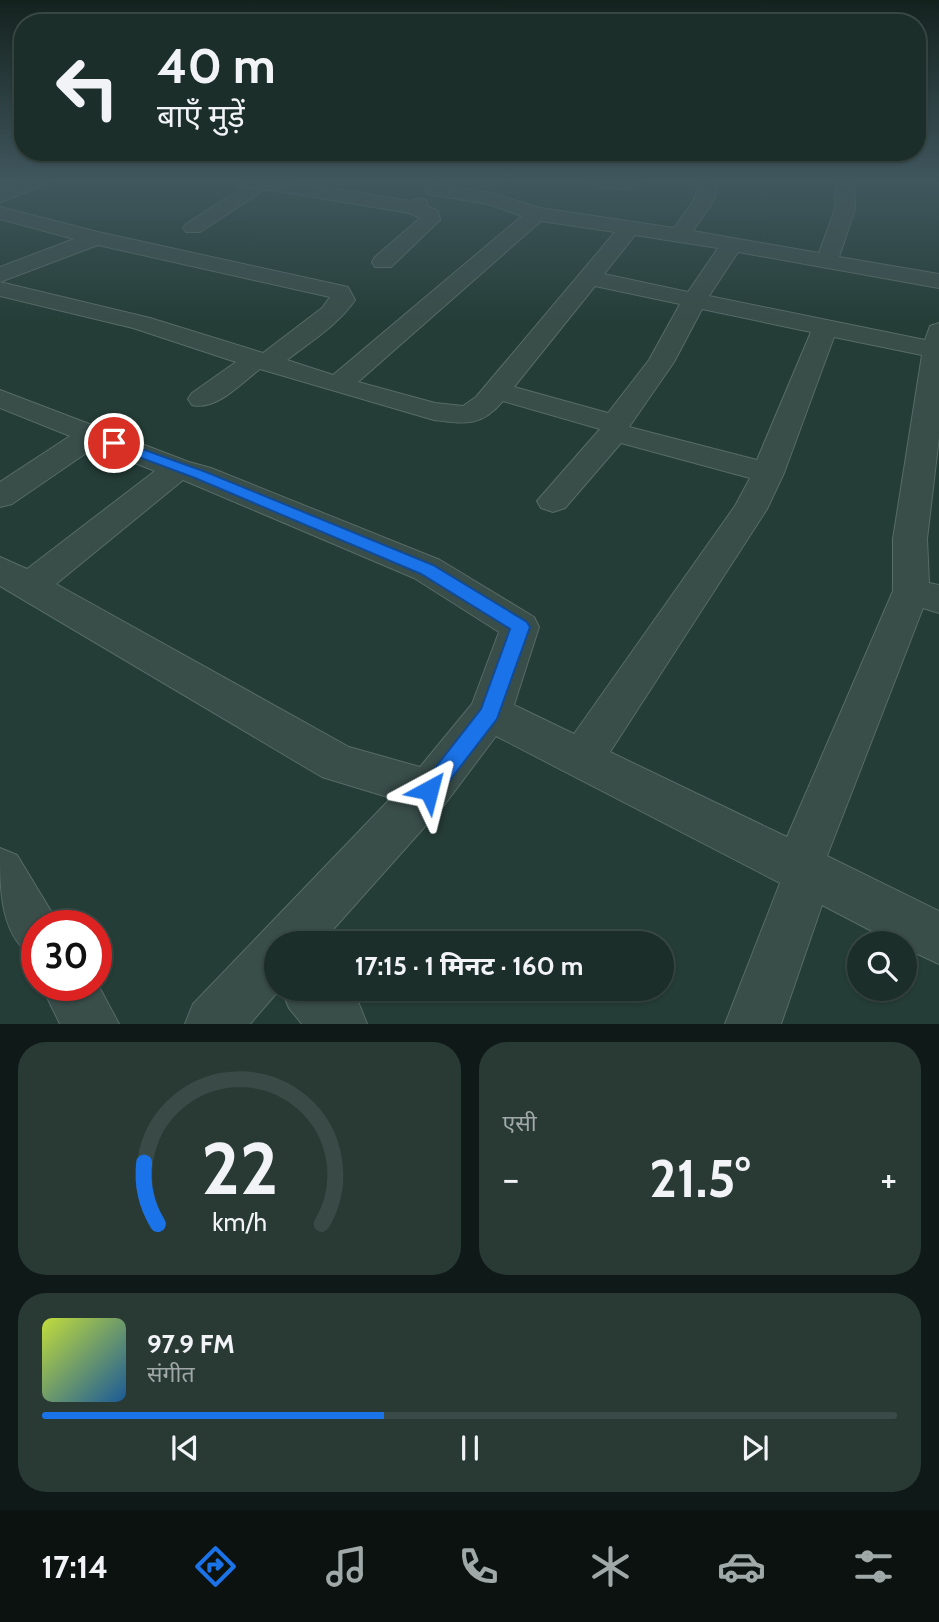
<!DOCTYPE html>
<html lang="hi">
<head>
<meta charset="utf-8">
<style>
	body { margin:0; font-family:Cabin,"Noto Sans Devanagari",sans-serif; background:#293a35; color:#f1f3f6; height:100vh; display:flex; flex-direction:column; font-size:26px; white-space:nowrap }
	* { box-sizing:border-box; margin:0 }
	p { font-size:23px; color:#a0a8a8 }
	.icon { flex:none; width:38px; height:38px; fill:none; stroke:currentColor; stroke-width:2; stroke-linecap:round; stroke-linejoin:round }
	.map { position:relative; height:1024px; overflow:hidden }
	.drawer { display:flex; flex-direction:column; gap:18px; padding:18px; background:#0f1917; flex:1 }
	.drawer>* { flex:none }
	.banner { position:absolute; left:14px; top:14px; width:912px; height:147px; border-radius:28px; box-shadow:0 2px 5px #0004,0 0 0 2px #3a4a46; background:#1c2e29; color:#f1f3f6; overflow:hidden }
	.tools { position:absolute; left:847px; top:931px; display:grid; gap:14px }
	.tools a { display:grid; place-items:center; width:70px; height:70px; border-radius:50%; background:#1c2e29; box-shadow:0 2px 5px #0004,0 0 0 2px #3a4a46; font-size:35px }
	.speed { position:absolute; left:21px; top:910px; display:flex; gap:14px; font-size:35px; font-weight:700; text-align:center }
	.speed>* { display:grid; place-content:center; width:91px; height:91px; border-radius:50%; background:#1c2e29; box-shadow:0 2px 5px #0004,0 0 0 2px #3a4a46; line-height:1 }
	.speed .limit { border:10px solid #d22; background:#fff; color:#111 }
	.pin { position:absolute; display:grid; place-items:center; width:60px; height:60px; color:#fff; margin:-30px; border:4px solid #fff; border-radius:50%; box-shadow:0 2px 7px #0007 }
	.me { position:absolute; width:77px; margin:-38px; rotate:38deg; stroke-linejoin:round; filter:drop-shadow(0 0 5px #0008) }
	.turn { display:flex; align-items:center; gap:24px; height:147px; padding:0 28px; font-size:32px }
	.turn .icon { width:91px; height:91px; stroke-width:2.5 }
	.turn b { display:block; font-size:49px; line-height:60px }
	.big { font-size:52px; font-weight:700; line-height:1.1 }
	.drawer .card { flex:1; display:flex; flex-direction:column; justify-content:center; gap:10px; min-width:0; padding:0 24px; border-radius:28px; background:#293a35 }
	.drawer .dial { align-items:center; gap:0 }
	.dial svg { height:182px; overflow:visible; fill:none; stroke:#3a4a46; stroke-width:7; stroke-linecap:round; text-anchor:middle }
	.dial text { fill:#f1f3f6; stroke:none }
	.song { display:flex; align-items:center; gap:21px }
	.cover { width:84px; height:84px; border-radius:10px; background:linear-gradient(135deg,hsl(70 70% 55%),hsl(210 70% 35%)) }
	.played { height:7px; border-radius:4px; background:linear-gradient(90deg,#1a73e8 40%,#3a4a46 40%) }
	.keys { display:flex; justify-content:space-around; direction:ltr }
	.heat { display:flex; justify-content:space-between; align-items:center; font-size:38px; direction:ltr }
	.drawer .tiles { flex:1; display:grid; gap:18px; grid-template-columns:1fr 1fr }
	.card:last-child { grid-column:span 2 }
	.trip { position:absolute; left:264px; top:931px; width:410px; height:70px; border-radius:35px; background:#1c2e29; box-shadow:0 2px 5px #0004,0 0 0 2px #3a4a46; font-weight:700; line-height:70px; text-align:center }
	.tab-bar { display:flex; height:112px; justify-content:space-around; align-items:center; background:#0b1210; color:#a0a8a8 }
	.tab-bar .icon { width:49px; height:49px }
	.tab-bar .on { color:#1a73e8 }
	.tab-bar b { font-size:32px; color:#f1f3f6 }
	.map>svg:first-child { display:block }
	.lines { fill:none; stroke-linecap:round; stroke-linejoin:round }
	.minor-casing { stroke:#576b67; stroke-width:2 }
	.minor { fill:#394d49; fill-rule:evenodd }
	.route { fill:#1a73e8; stroke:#114b97; stroke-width:2 }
</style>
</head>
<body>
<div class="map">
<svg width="939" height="1024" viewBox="0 0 939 1024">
	<rect width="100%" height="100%" fill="#253d37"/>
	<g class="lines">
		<g class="minor-casing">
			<path id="minor" d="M23 180H49L47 184 0 202V189Z
				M234 180H279L410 201 419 198 426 200 427 206 438 211 440 220 391 267H375L372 262 375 257 420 218 410 213 265 189 200 232H186L183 228 186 224 245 186 236 184Z
				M428 180H446L445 186 491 193 540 208 674 228 694 200 700 180H718L714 200 693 231 819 253 835 209 836 180H854L855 209 839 257 939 274V288L738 252 709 296 925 340 930 326 939 323V437L927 539 929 583 939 585V613L923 608 827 856 939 911V964L905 948V943H895L822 905 781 1024H725L780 883 496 736 445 804 321 943H276V989H280L250 1024H185L193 1004 391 798 322 777 0 586V557L27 569 155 471 95 447 12 504 0 507V482L70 436 0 408V390L189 462 211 468 440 560 534 617 539 627 514 705 574 734 735 506 750 478 621 443 565 508 553 512 541 508 537 501 600 429 503 401C481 427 465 424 434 420L260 369C241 383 217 411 192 405L188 399 192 393 236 362 133 328 0 296V282L150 318 263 353 322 308 330 297 98 245 0 282V267L74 239 0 219V207L98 232 348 287 355 300C338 325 310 342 287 360L333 375 522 216 488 204 428 194 425 190ZM541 221 615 232 476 397 463 406 435 403 358 382ZM635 235 718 248 688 292 604 274ZM595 286 680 304 649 360 608 413 514 387ZM702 309 811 332 757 460 629 427 674 362ZM834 337 922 355 893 539V591L787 837 610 752 767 509 784 473ZM183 480 414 578 499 632 472 704 420 767 349 747 56 584Z
				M589 180H638L640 183C631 193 598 189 589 180Z
				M0 848 17 855 60 926H37V959C0 939 0 891 0 848Z
				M96 981 119 1024H60L41 985H96Z
				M281 989H344L359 1004 367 1024H302L289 1008Z"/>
		</g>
		<use href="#minor" class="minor"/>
	</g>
	<linearGradient id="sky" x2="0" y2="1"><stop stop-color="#14221e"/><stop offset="0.56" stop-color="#40575e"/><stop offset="1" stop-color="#40575e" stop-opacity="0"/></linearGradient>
	<rect width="939" height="323" fill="url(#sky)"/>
	<path class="route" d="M114 439 206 472 433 565 527 622 530 627 497 719 437 797 429 800 422 797 418 790 481 709 510 629 421 574 195 478 109 446 107 443 109 440Z"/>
</svg>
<div class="tools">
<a><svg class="icon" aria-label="search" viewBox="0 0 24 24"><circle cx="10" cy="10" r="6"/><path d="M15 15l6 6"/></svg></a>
</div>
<div class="speed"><div class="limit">30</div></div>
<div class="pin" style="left:114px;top:443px;background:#d93025"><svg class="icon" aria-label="arrive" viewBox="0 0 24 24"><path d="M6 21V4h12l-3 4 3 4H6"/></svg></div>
<svg class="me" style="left:429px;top:790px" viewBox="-20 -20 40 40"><path d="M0-17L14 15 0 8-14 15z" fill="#1a73e8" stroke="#fff" stroke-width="4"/></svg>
<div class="trip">17:15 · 1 मिनट · 160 m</div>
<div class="banner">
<div class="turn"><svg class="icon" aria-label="left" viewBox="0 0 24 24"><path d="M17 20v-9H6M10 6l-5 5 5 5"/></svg><div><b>40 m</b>बाएँ मुड़ें</div></div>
</div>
</div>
<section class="drawer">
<div class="tiles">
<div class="card dial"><svg viewBox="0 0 100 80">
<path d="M14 69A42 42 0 1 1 86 69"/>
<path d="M14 69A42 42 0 0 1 8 42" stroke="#1a73e8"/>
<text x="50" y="56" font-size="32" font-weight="700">22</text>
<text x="50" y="72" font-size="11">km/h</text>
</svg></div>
<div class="card"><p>एसी</p>
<div class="heat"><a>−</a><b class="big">21.5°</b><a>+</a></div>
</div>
<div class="card">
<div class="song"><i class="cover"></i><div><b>97.9 FM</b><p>संगीत</p></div></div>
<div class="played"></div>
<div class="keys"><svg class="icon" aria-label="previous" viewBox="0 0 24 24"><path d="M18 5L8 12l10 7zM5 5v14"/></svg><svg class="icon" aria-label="pause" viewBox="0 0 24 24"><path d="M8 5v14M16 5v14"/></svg><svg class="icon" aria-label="next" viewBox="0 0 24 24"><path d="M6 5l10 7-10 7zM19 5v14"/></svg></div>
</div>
</div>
</section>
<nav class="tab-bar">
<b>17:14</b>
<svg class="icon on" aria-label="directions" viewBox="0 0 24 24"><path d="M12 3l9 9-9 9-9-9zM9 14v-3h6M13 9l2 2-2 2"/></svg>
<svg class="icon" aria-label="music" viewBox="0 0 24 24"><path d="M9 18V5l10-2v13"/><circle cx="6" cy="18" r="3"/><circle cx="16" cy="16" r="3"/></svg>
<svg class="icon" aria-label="phone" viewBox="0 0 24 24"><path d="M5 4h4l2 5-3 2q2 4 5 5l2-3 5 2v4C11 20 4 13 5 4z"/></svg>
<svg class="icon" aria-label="climate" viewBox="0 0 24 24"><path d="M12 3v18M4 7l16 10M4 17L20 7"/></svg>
<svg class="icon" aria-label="car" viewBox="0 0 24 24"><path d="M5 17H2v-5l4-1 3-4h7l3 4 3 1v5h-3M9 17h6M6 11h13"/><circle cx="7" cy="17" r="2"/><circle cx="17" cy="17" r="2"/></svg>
<svg class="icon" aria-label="filters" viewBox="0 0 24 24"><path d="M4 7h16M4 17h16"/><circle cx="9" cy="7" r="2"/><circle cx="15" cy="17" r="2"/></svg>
</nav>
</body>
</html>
